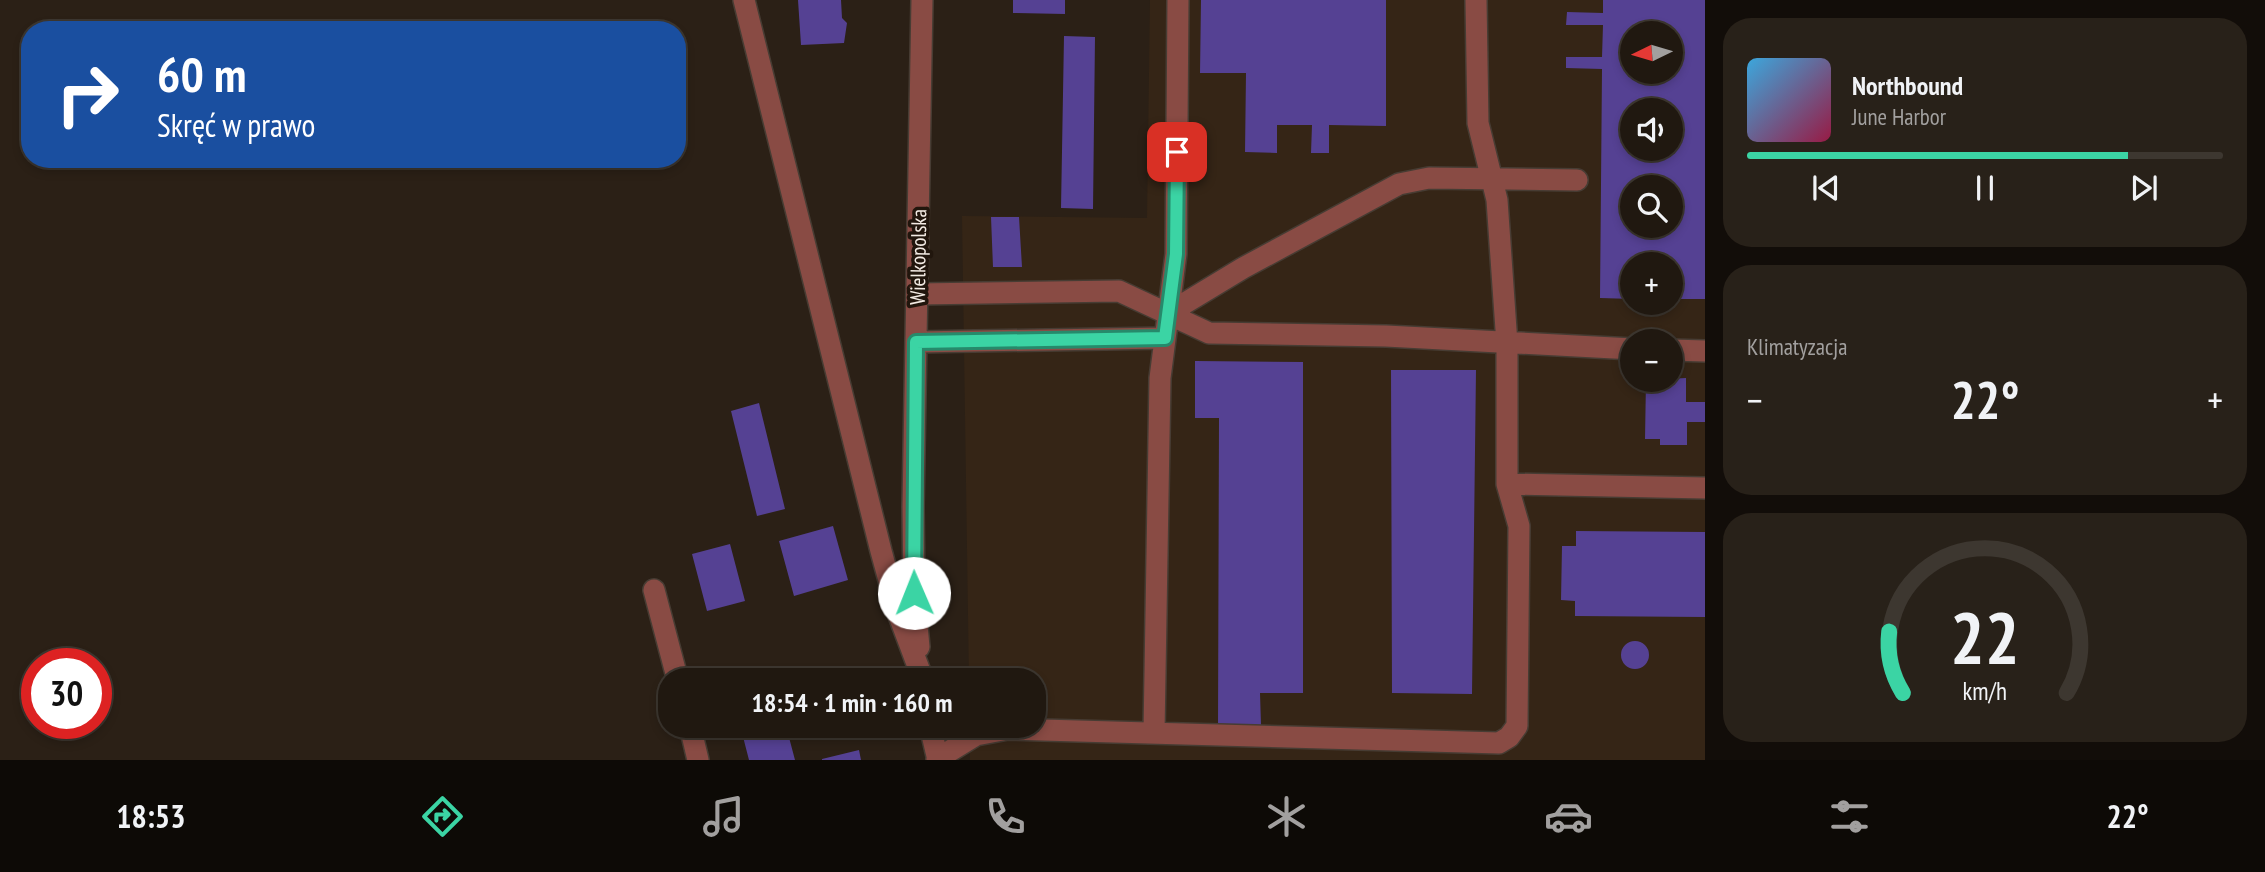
<!DOCTYPE html>
<html lang="pl">
<head>
<meta charset="utf-8">
<style>
	body { margin:0; font-family:"PT Sans Narrow",sans-serif; background:#282119; color:#f1f3f6; height:100vh; display:flex; flex-direction:column; font-size:26px; white-space:nowrap }
	* { box-sizing:border-box; margin:0 }
	p { font-size:23px; color:#a2a09f }
	.icon { flex:none; width:38px; height:38px; fill:none; stroke:currentColor; stroke-width:2; stroke-linecap:round; stroke-linejoin:round }
	.map { position:relative; flex:1; overflow:hidden }
	.panel { display:flex; flex-direction:column; gap:18px; padding:18px; background:#120d09; width:560px }
	.panel>* { flex:none }
	.guide { position:absolute; left:21px; top:21px; width:665px; height:147px; border-radius:28px; box-shadow:0 4px 10px #0003,0 0 0 2px #3d3730; background:#1a4fa0; color:#fff; overflow:hidden }
	.needle { width:46px; rotate:265deg }
	.controls { position:absolute; left:1620px; top:21px; display:grid; gap:14px }
	.controls a { display:grid; place-items:center; width:63px; height:63px; border-radius:50%; background:#201810; box-shadow:0 4px 10px #0003,0 0 0 2px #3d3730; font-size:35px }
	.speed { position:absolute; left:21px; top:648px; display:flex; gap:14px; font-size:35px; font-weight:700; text-align:center }
	.speed>* { display:grid; place-content:center; width:91px; height:91px; border-radius:50%; background:#201810; box-shadow:0 4px 10px #0003,0 0 0 2px #3d3730; line-height:1 }
	.speed .limit { border:10px solid #d22; background:#fff; color:#111 }
	.pin { position:absolute; display:grid; place-items:center; width:60px; height:60px; color:#fff; margin:-30px; border-radius:14px; box-shadow:0 4px 10px #0006 }
	.me { position:absolute; width:77px; margin:-38px; rotate:359deg; stroke-linejoin:round; filter:drop-shadow(0 0 5px #0008) }
	.turn { display:flex; align-items:center; gap:24px; height:147px; padding:0 21px; font-size:32px }
	.turn .icon { width:91px; height:91px; stroke-width:2.5 }
	.turn b { display:block; font-size:49px; line-height:60px }
	.big { font-size:52px; font-weight:600; line-height:1.1 }
	.panel .card { flex:1; display:flex; flex-direction:column; justify-content:center; gap:10px; min-width:0; padding:0 24px; border-radius:28px; background:#282119 }
	.panel .dial { align-items:center; gap:0 }
	.dial svg { height:182px; overflow:visible; fill:none; stroke:#3d3730; stroke-width:7; stroke-linecap:round; text-anchor:middle }
	.dial text { fill:#f1f3f6; stroke:none }
	.song { display:flex; align-items:center; gap:21px }
	.cover { width:84px; height:84px; border-radius:10px; background:linear-gradient(135deg,hsl(200 70% 55%),hsl(340 70% 35%)) }
	.played { height:7px; border-radius:4px; background:linear-gradient(90deg,#3bd4a4 80%,#3d3730 80%) }
	.keys { display:flex; justify-content:space-around; direction:ltr }
	.heat { display:flex; justify-content:space-between; align-items:center; font-size:38px; direction:ltr }
	.trip { position:absolute; left:658px; top:668px; width:388px; height:70px; border-radius:28px; background:#201810; box-shadow:0 4px 10px #0003,0 0 0 2px #3d3730; font-weight:600; line-height:70px; text-align:center }
	.dock { display:flex; height:112px; justify-content:space-around; align-items:center; background:#0d0a06; color:#a2a09f }
	.dock .icon { width:49px; height:49px }
	.dock .active { color:#3bd4a4 }
	.dock b { font-size:32px; color:#f1f3f6 }
	main { display:flex; flex:1; min-height:0 }
	.map>svg:first-child { display:block }
	.built { fill:#352516; fill-rule:evenodd }
	.building { fill:#554193; fill-rule:evenodd }
	.lines { fill:none; stroke-linecap:round; stroke-linejoin:round }
	.minor-casing { stroke:#473c33; stroke-width:24 }
	.minor { stroke:#894b44; stroke-width:21 }
	.route-casing { stroke:#268a6b; stroke-width:18 }
	.route { stroke:#3bd4a4; stroke-width:12 }
	.labels { text-anchor:middle; dominant-baseline:central; stroke-width:7; stroke-linejoin:round; paint-order:stroke }
	.street-label { font-size:21px; fill:#f3ebe4; stroke:#21160d }
</style>
</head>
<body>
<main>
<div class="map">
<svg width="1705" height="760" viewBox="0 0 1705 760">
	<rect width="100%" height="100%" fill="#2b2016"/>
	<path class="built" d="M1150 0H1705V760H970V726H1034V681H969L962 216 1147 218ZM1633 33H1671V72H1633ZM1633 110H1671V149H1633ZM1633 187H1671V226H1633ZM1633 264H1671V303H1633ZM1633 341H1671V380H1633Z"/>
	<path class="building" d="M798 0H841L842 18 847 23 844 43 801 45Z
		M1013 0H1065V14L1013 13Z
		M1201 0H1386V126L1329 125V153H1311L1312 125H1277V153L1245 152 1246 73H1200Z
		M1603 0H1705V299H1671V264H1633V299L1600 298 1602 69 1566 68V57H1602L1603 25H1566L1567 12 1603 13ZM1633 33H1671V72H1633ZM1633 110H1671V149H1633ZM1633 187H1671V226H1633Z
		M1064 36 1095 37 1093 209 1061 208Z
		M991 217H1019L1022 267H993Z
		M1195 361 1303 362V693H1260L1261 725H1218L1219 418H1195Z
		M1391 370H1476L1472 694 1392 693Z
		M1686 378V402H1705V422H1687V445H1660V439H1645L1646 380Z
		M759 403 785 509 757 516 731 411Z
		M833 526 848 580 794 596 779 541Z
		M1576 531 1705 532V617L1575 616V601L1561 600 1562 546H1576Z
		M730 544 745 601 707 611 692 554Z
		M1621 655a14 14 0 1 1 28 0a14 14 0 1 1-28 0Z
		M753 726H786L795 760H749L741 729Z
		M859 750 861 760H822V759Z"/>
	<g class="lines">
		<g class="minor-casing">
			<path id="minor" d="M744 0 881 551 898 613 922 677
				M918 294 1119 291 1209 333 1386 336 1633 349
				M1167 314 1243 268 1399 184 1429 178 1577 180
				M916 342 1165 338
				M1671 350 1705 351
				M1507 484 1705 488
				M654 590 678 681
				M919 647 914 593 913 507 922 0
				M690 726 698 760
				M930 726 938 760
				M1154 733 1160 378 1176 254 1178 0
				M937 759 976 735 1008 729 1499 743 1509 737 1517 726 1519 526 1507 484V344L1497 200 1478 123 1476 0"/>
		</g>
		<use href="#minor" class="minor"/>
	</g>
	<g class="lines">
		<g class="route-casing">
			<path id="route" d="M914 593 916 342 1165 338 1176 254 1177 152"/>
		</g>
		<use href="#route" class="route"/>
	</g>
	<g class="labels">
		<g class="street-label">
			<text transform="translate(918 257) rotate(-89)">Wielkopolska</text>
		</g>
	</g>
</svg>
<div class="controls">
<a><svg class="needle" viewBox="-14 -14 28 28"><path d="M0-13l5 13h-10z" fill="#e53935"/><path d="M0 13l5-13h-10z" fill="#a2a09f"/></svg></a>
<a><svg class="icon" aria-label="sound" viewBox="0 0 24 24"><path d="M4 9h4l5-4v14l-5-4H4zM17 9q2 3 0 6"/></svg></a>
<a><svg class="icon" aria-label="search" viewBox="0 0 24 24"><circle cx="10" cy="10" r="6"/><path d="M15 15l6 6"/></svg></a>
<a>+</a>
<a>−</a>
</div>
<div class="speed"><div class="limit">30</div></div>
<div class="pin" style="left:1177px;top:152px;background:#d93025"><svg class="icon" aria-label="arrive" viewBox="0 0 24 24"><path d="M6 21V4h12l-3 4 3 4H6"/></svg></div>
<svg class="me" style="left:914px;top:593px" viewBox="-20 -20 40 40"><circle r="19" fill="#fff"/><path d="M0-13L10 11 0 6-10 11z" fill="#3bd4a4"/></svg>
<div class="trip">18:54 · 1 min · 160 m</div>
<div class="guide">
<div class="turn"><svg class="icon" aria-label="right" viewBox="0 0 24 24"><path d="M7 20v-9h11M14 6l5 5-5 5"/></svg><div><b>60 m</b>Skręć w prawo</div></div>
</div>
</div>
<section class="panel">
<div class="card">
<div class="song"><i class="cover"></i><div><b>Northbound</b><p>June Harbor</p></div></div>
<div class="played"></div>
<div class="keys"><svg class="icon" aria-label="previous" viewBox="0 0 24 24"><path d="M18 5L8 12l10 7zM5 5v14"/></svg><svg class="icon" aria-label="pause" viewBox="0 0 24 24"><path d="M8 5v14M16 5v14"/></svg><svg class="icon" aria-label="next" viewBox="0 0 24 24"><path d="M6 5l10 7-10 7zM19 5v14"/></svg></div>
</div>
<div class="card"><p>Klimatyzacja</p>
<div class="heat"><a>−</a><b class="big">22°</b><a>+</a></div>
</div>
<div class="card dial"><svg viewBox="0 0 100 80">
<path d="M14 69A42 42 0 1 1 86 69"/>
<path d="M14 69A42 42 0 0 1 8 42" stroke="#3bd4a4"/>
<text x="50" y="56" font-size="32" font-weight="700">22</text>
<text x="50" y="72" font-size="11">km/h</text>
</svg></div>
</section>
</main>
<nav class="dock">
<b>18:53</b>
<svg class="icon active" aria-label="directions" viewBox="0 0 24 24"><path d="M12 3l9 9-9 9-9-9zM9 14v-3h6M13 9l2 2-2 2"/></svg>
<svg class="icon" aria-label="music" viewBox="0 0 24 24"><path d="M9 18V5l10-2v13"/><circle cx="6" cy="18" r="3"/><circle cx="16" cy="16" r="3"/></svg>
<svg class="icon" aria-label="phone" viewBox="0 0 24 24"><path d="M5 4h4l2 5-3 2q2 4 5 5l2-3 5 2v4C11 20 4 13 5 4z"/></svg>
<svg class="icon" aria-label="climate" viewBox="0 0 24 24"><path d="M12 3v18M4 7l16 10M4 17L20 7"/></svg>
<svg class="icon" aria-label="car" viewBox="0 0 24 24"><path d="M5 17H2v-5l4-1 3-4h7l3 4 3 1v5h-3M9 17h6M6 11h13"/><circle cx="7" cy="17" r="2"/><circle cx="17" cy="17" r="2"/></svg>
<svg class="icon" aria-label="filters" viewBox="0 0 24 24"><path d="M4 7h16M4 17h16"/><circle cx="9" cy="7" r="2"/><circle cx="15" cy="17" r="2"/></svg>
<b>22°</b>
</nav>
</body>
</html>
